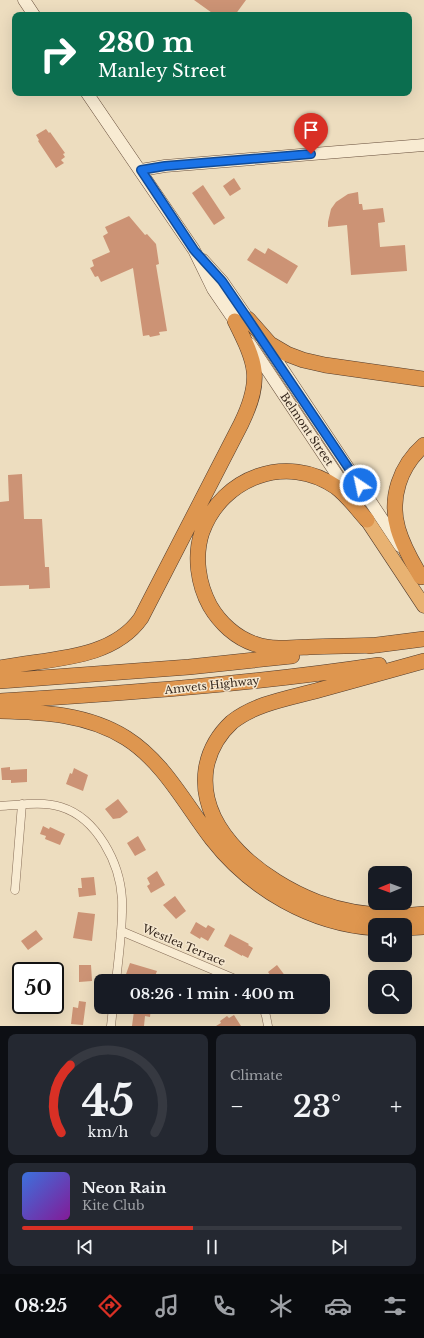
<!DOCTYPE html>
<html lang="en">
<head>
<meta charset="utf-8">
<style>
	body { margin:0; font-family:"Libre Baskerville",serif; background:#242831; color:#f1f3f6; height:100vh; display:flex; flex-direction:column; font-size:15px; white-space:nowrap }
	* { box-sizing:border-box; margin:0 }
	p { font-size:13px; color:#9ea1a6 }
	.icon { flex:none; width:22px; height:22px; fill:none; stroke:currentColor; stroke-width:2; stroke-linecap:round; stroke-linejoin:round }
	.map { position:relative; height:1026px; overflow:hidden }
	.side { display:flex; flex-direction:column; gap:8px; padding:8px; background:#0d0f14; flex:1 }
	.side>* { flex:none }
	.banner { position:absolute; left:12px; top:12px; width:400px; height:84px; border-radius:8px; box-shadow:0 4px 16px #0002; background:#0b6e4f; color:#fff; overflow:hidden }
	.needle { width:26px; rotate:269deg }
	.buttons { position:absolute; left:368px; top:866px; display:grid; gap:8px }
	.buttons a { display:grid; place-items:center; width:44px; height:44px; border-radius:8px; background:#171b24; box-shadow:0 4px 16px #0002; font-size:20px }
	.speed { position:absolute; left:12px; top:962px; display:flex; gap:8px; font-size:20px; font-weight:700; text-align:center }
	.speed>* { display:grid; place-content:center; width:52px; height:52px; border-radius:50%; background:#171b24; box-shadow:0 4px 16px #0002; line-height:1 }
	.speed .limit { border:2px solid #111; border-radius:6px; background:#fff; color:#111 }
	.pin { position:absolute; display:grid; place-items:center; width:34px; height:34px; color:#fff; margin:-41px -17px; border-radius:50% 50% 50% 0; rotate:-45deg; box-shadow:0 0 4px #0007 }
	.pin .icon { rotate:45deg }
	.me { position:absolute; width:44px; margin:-22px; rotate:326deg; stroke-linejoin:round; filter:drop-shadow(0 0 3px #0008) }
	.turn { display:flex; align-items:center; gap:14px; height:84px; padding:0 20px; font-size:18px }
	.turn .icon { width:52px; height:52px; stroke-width:2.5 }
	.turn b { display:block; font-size:28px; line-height:34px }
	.big { font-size:30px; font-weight:600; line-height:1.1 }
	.side .tile { flex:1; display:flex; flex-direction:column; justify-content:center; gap:6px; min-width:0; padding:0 14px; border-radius:8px; background:#242831 }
	.side .dial { align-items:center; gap:0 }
	.dial svg { height:104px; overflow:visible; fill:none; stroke:#363941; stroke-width:7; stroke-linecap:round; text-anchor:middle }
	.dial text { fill:#f1f3f6; stroke:none }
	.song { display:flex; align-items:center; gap:12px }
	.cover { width:48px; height:48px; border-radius:6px; background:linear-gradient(135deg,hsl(220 70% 55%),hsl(290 70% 35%)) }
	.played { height:4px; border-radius:2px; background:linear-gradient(90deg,#d93025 45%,#363941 45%) }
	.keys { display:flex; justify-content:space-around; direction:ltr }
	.heat { display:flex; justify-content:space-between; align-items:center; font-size:22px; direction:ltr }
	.side .tiles { flex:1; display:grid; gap:8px; grid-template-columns:1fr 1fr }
	.tile:last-child { grid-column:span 2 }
	.trip { position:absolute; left:94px; top:974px; width:236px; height:40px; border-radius:8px; background:#171b24; box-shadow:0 4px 16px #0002; font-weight:600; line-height:40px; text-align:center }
	.dock { display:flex; height:64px; justify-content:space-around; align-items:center; background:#090b0e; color:#9ea1a6 }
	.dock .icon { width:28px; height:28px }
	.dock .active { color:#d93025 }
	.dock b { font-size:18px; color:#f1f3f6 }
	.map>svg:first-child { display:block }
	.building { fill:#cc9375 }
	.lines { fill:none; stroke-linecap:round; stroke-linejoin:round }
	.minor-casing { stroke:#866d58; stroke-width:9 }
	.secondary-casing { stroke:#674e3b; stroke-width:13 }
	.trunk-casing { stroke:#533c2c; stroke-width:15 }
	.motorway-casing { stroke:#533c2c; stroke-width:16 }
	.minor { stroke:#f8ebd2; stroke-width:8 }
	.secondary { stroke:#f8ebd2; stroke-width:12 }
	.trunk { stroke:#e8b272; stroke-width:14 }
	.motorway { stroke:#de964f; stroke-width:15 }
	.route-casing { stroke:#114b97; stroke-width:10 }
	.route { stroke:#1a73e8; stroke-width:7 }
	.labels { text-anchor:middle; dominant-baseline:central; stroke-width:3; stroke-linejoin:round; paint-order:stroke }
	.street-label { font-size:11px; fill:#35271c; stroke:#f5e7cf }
</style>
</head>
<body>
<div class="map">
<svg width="424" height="1026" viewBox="0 0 424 1026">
	<rect width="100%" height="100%" fill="#edddbf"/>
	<path class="building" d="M194 0H246L235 15H215Z
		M46 129 49 133 50 132 65 153 63 154 65 157 61 160 64 163 56 168 38 141 39 140 36 135Z
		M234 178 241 189 230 196 223 186Z
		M203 185 225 218 214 225 192 193Z
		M358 192 359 204H362L363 210 383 208 385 222 378 223 380 247 405 245 407 271 351 275 347 225 328 227V222L331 209 336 202 348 194Z
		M129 216 145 235 147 234 156 244 159 264 156 265 167 331 159 332 160 335 150 337 149 335 143 336 133 268 101 282 98 276 95 277 90 268 94 266 92 260 110 252 103 236 108 233 105 227Z
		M255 248 265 254 268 248 298 266 287 284 247 260Z
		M22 474 24 519H42L45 567H49L50 588 29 589V585L0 586V502L9 501 8 475Z
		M10 767V770L27 769V782L11 783V780H2L1 768Z
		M74 768 88 775 83 791 66 784 70 773 72 774Z
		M118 799 128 812 120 818 113 819 105 809Z
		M43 826 49 829 50 827 65 834 60 845 45 839 46 836 40 834Z
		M138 836 146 850 135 856 127 843Z
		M157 871 165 885 151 893 147 886 150 884 147 878Z
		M94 877 96 895 79 897 78 888H82L81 878Z
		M175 896 186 911 176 919 163 905Z
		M78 912 95 914 92 941 73 938Z
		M196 922 206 928 208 925 215 929 208 941 201 937 200 939 190 933Z
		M36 930 43 939 28 950 21 941Z
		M230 934 249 944 248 945 253 948 248 958 242 955V956L224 946Z
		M130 963 157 971 153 981 137 976 135 981 125 977Z
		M79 965H91L92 981 79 982Z
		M277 965 289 981H273L270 977 271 976 268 972Z
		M79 1001 86 1002 83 1025 71 1024 73 1007 78 1008Z
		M139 1007H151L150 1017 145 1016 144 1026H132L134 1011H138Z
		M234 1015 241 1026H216L221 1023 220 1021 227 1016 229 1018Z"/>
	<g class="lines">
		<g class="minor-casing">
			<path id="minor" d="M0 806C20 805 42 801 61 807 97 818 120 863 122 899 123 926 119 954 116 981
				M15 890 22 804
				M121 931 235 979 238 981
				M263 1007 266 1016 268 1026
				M111 1026 113 1007"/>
		</g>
		<g class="secondary-casing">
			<path id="secondary" d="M24 0 34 15
				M87 93 194 250 213 289 239 327
				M141 170 165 166 424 145
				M203 260 222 281 253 326
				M264 341 400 546
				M250 344 351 496"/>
		</g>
		<g class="trunk-casing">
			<path id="trunk" d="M367 520 424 606"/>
		</g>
		<g class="motorway-casing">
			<path id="motorway" d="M248 319 270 344 287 354 303 360 325 365 424 379
				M367 520C357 509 348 496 336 487 287 453 222 477 202 532 194 556 198 584 210 606 220 623 236 638 255 644 272 650 291 648 309 647 332 646 356 646 379 645
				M421 577C412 562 403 546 398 529 389 498 400 466 424 445
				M369 646 424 639
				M424 661C389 671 354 680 319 690 290 698 256 703 232 722 219 734 209 751 206 769 197 832 265 882 317 902 352 915 387 918 424 914
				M0 668C47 658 111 661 141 618L241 424C263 379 256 363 235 321
				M0 681 189 667 292 656
				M0 701C127 693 253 684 379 665
				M0 711C43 712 88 714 126 738 164 762 185 804 212 839 251 889 311 924 375 928
				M405 928 424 927"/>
		</g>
		<use href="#minor" class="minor"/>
		<use href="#secondary" class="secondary"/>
		<use href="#trunk" class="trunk"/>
		<use href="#motorway" class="motorway"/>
	</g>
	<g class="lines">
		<g class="route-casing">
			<path id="route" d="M311 154 165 166 141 170 194 250 222 281 248 319 360 485"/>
		</g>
		<use href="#route" class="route"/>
	</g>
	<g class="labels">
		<g class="street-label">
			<text transform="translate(307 429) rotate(56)">Belmont Street</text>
			<text transform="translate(212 685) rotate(-6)">Amvets Highway</text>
			<text transform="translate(184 945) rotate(23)">Westlea Terrace</text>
		</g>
	</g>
</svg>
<div class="buttons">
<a><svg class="needle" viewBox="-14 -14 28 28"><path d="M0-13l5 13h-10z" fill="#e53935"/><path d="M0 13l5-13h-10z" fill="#9ea1a6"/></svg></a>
<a><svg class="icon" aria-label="sound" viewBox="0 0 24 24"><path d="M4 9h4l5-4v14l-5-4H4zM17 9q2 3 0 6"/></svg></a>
<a><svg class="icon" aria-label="search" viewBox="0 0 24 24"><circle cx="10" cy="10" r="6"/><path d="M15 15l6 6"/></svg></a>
</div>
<div class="speed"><div class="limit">50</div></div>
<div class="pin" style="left:311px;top:154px;background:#d93025"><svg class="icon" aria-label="arrive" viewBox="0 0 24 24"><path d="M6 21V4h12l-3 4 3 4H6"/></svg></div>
<svg class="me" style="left:360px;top:485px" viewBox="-20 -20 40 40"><circle r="17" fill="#1a73e8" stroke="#fff" stroke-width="3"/><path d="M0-11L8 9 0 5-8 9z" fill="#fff"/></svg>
<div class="trip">08:26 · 1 min · 400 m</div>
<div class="banner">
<div class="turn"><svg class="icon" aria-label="right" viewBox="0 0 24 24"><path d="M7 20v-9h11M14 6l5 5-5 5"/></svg><div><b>280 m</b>Manley Street</div></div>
</div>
</div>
<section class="side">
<div class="tiles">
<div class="tile dial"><svg viewBox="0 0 100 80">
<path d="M14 69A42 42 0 1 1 86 69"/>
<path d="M14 69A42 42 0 0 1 21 17" stroke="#d93025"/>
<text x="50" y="56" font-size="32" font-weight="700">45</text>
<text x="50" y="72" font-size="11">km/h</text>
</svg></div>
<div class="tile"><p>Climate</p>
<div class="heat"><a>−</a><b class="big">23°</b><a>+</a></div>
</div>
<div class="tile">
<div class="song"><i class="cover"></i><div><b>Neon Rain</b><p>Kite Club</p></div></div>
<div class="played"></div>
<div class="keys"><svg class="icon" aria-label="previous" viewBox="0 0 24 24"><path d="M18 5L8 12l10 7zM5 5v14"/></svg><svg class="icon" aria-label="pause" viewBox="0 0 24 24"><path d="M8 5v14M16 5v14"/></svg><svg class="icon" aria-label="next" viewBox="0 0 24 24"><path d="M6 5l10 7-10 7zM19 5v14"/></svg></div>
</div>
</div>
</section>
<nav class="dock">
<b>08:25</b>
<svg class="icon active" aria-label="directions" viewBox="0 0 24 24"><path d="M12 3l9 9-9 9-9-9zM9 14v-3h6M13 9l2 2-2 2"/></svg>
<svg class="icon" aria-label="music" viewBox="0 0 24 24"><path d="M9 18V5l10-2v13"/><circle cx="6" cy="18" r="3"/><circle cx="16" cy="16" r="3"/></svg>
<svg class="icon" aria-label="phone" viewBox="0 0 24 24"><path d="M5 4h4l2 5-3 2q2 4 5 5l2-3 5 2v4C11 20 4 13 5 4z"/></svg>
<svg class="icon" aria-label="climate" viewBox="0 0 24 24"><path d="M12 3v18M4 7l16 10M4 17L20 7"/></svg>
<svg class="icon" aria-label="car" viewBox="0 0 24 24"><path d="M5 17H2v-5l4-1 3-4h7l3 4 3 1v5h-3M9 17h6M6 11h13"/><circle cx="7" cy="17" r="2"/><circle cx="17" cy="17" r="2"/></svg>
<svg class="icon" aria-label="filters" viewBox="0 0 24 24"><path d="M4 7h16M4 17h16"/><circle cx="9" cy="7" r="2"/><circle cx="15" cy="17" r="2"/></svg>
</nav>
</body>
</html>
